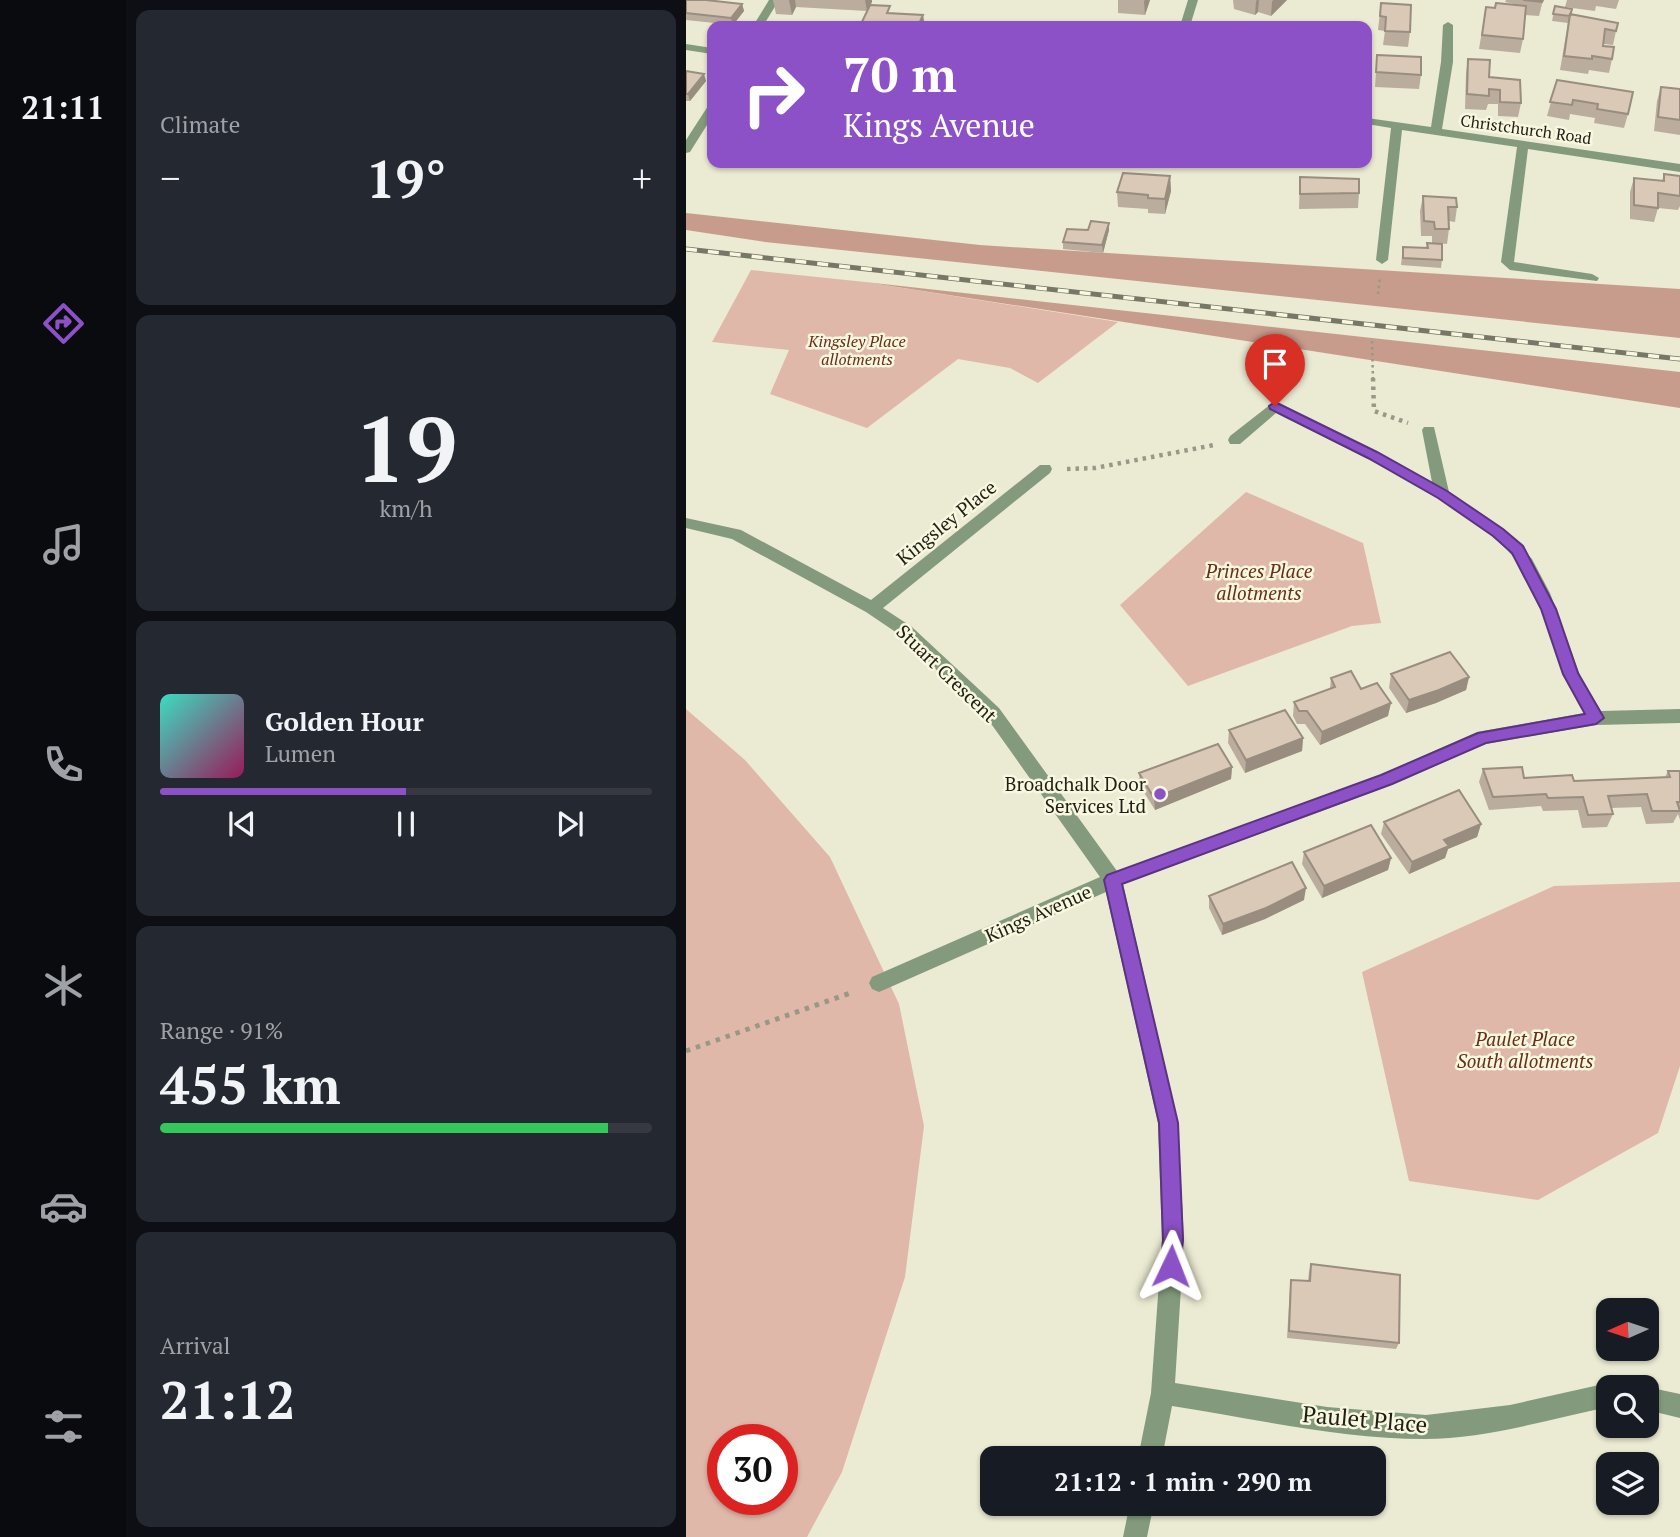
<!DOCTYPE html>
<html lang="en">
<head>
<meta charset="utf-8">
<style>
	body { margin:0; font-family:"PT Serif",serif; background:#242831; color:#f1f3f6; height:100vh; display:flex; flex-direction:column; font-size:26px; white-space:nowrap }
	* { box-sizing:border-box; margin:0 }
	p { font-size:23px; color:#9ea1a6 }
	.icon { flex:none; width:38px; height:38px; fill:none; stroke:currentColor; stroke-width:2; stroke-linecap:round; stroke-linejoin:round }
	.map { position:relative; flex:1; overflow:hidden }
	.drawer { display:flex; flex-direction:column; gap:10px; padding:10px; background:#0d0f14; width:560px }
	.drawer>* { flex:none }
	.banner { position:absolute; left:21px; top:21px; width:665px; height:147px; border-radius:14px; box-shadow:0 2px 5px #0004; background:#8c50c7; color:#fff; overflow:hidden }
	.needle { width:46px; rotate:267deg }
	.tools { position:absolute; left:910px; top:1298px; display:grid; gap:14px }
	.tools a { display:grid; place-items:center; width:63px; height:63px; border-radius:14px; background:#171b24; box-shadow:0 2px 5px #0004; font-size:35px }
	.speed { position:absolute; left:21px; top:1424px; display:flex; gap:14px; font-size:35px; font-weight:700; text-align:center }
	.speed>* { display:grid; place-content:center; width:91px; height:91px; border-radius:50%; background:#171b24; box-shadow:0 2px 5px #0004; line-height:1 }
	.speed .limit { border:10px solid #d22; background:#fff; color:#111 }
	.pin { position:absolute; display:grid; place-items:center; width:60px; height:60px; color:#fff; margin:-72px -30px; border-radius:50% 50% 50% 0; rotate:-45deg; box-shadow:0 0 7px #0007 }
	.pin .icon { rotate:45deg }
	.me { position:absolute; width:77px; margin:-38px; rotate:2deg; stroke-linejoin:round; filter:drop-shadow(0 0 5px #0008) }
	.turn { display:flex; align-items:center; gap:24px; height:147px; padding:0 21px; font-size:32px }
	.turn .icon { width:91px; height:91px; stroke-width:2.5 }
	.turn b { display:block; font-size:49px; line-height:60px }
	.big { font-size:52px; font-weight:800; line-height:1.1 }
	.drawer .widget { flex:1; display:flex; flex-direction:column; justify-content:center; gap:10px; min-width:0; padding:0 24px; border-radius:14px; background:#242831 }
	.drawer .dial { align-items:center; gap:0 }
	.dial b { font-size:91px; line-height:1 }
	.song { display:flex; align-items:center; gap:21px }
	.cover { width:84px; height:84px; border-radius:10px; background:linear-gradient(135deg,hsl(170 70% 55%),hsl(330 70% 35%)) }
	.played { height:7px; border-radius:4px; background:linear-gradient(90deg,#8c50c7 50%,#363941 50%) }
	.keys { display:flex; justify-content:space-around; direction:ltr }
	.heat { display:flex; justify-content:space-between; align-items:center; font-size:38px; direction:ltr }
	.charge { height:10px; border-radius:5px; background:linear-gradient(90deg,#34c759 91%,#363941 0) }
	.trip { position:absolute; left:294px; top:1446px; width:406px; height:70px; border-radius:14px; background:#171b24; box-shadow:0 2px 5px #0004; font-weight:800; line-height:70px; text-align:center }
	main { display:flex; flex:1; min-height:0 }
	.tabs { display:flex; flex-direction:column; width:126px; justify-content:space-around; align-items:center; background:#090b0e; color:#9ea1a6 }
	.tabs .icon { width:49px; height:49px }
	.tabs .on { color:#8c50c7 }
	.tabs b { font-size:32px; color:#f1f3f6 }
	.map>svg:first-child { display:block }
	.green { fill:#e0b8a9; fill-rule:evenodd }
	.forest { fill:#c89c8c }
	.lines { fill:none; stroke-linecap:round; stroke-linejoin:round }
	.path-far2 { stroke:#999886; stroke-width:2.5; stroke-dasharray:2.5 3.5; stroke-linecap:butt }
	.path-far1 { stroke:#999886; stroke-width:4.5; stroke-dasharray:3.5 5; stroke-linecap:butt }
	.path { stroke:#999886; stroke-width:5; stroke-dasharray:4.5 6; stroke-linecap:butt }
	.minor { fill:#839b7c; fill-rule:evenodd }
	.rail-casing { stroke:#777768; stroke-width:5 }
	.rail { stroke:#f8f7df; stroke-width:3.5; stroke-dasharray:11; stroke-linecap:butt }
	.wall { fill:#bbad9d }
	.shaded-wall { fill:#988d7f }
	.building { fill:#d9c9b6; stroke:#988d7f; stroke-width:2 }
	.route { fill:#8c50c7; stroke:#5b3481; stroke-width:2 }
	.poi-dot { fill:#8c50c7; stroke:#f8f7df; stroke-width:2.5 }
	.labels { text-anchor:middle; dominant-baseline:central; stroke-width:5; stroke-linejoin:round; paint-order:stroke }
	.far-street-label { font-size:16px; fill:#1f1f16; stroke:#f8f7df }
	.far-park-label { font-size:16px; font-style:italic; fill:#682f19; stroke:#f8f7df }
	.street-label { font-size:19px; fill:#1f1f16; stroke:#f8f7df }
	.park-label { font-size:19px; font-style:italic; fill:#682f19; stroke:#f8f7df }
	.poi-label { font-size:19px; fill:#1f1f16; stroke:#f8f7df; text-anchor:end }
	.near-street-label { font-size:23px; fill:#1f1f16; stroke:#f8f7df }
</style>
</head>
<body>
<main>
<nav class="tabs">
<b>21:11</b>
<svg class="icon on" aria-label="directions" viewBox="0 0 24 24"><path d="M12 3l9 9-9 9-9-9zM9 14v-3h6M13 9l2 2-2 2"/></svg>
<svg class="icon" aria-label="music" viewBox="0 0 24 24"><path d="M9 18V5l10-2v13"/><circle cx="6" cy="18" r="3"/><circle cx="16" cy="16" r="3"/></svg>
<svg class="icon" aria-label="phone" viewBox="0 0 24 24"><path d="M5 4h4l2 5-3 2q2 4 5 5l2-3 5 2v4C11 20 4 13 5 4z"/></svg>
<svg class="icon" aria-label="climate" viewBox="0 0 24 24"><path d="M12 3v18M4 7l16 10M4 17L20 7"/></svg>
<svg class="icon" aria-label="car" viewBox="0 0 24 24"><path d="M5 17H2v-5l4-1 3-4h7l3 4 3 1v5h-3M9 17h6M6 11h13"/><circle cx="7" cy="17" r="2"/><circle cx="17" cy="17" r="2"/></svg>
<svg class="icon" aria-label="filters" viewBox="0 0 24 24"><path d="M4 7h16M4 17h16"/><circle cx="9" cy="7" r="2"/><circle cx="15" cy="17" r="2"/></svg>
</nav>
<section class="drawer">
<div class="widget"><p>Climate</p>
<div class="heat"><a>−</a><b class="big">19°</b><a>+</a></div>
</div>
<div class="widget dial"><b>19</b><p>km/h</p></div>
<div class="widget">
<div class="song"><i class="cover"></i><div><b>Golden Hour</b><p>Lumen</p></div></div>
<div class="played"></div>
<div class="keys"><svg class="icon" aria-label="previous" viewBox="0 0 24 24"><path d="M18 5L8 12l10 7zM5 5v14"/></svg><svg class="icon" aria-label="pause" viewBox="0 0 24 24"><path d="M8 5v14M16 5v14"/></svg><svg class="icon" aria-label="next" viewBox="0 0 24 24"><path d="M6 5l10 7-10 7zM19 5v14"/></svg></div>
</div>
<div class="widget"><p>Range · 91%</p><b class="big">455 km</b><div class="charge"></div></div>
<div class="widget"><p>Arrival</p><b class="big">21:12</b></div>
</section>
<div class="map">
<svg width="994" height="1537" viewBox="0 0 994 1537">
	<rect width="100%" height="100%" fill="#ebead2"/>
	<path class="green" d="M65 270 179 282 432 322 352 383 324 368 272 359 181 428 84 394 103 350 26 342Z
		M560 492 677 543 695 623 666 626 502 686 434 605Z
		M0 709 59 760 144 857 213 1004 238 1126 219 1277 156 1472 121 1537H0ZM37 1440H96V1500H37Z
		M994 882V1066L972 1133 852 1200 723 1181 676 972 868 886Z"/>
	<path class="forest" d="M0 213 294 245 994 289V338L79 242 0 230Z
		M179 282 994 372V408Z"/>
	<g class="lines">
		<path class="path-far2" d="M692 294 694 277
			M686 341 687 380"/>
		<path class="path-far1" d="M687 378 688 411 722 423
			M381 469 409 468 528 445"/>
		<path class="path" d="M0 1051 167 992"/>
		<path class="minor" d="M83 0H93L77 26H67Z
			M502 0H512L504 26H494Z
			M310 21 314 22V26H304Z
			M762 22 767 25V62L756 129 994 164V172L842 149 828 262 906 274 913 278 911 281 824 270 815 262 831 147 716 130 702 260 696 264 690 260 705 128 681 124V118L745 127 755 62 757 25Z
			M0 44 26 48V54L0 50Z
			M26 105V117L4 152 0 153V140L22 106Z
			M589 401 746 482 736 430 738 427H748L763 492 819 530 846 559 864 593 895 678 915 711 994 709V723L910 725 799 744 706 785 437 884 492 1123 498 1240 489 1383 641 1407 740 1415 824 1405 922 1383 931 1388H922V1407C865 1419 798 1439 739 1439 655 1439 569 1419 486 1406L476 1458H452L465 1393 476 1240 472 1123 420 892 200 989 193 992 186 989 183 983 186 977 414 877 301 718 214 635 180 612 46 539 0 528V518L55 530 185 600 354 465H364L366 469 364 473 197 608 226 627 313 708 431 871 694 775 791 732 898 713C869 666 864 615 837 570 801 510 655 447 590 413L554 444H544L542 440 544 436Z
			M961 1387 994 1394V1418L961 1410Z
			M444 1503H468L461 1537H437Z"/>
		<g class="rail-casing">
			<path id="rail" d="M0 249 994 359"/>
		</g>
		<use href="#rail" class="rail"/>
	</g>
	<path class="wall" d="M0 0 56 4 58 11 47 25 0 20Z
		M87 0H186V2L181 11 110 7 106 15 90 14Z
		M432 0H464L459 15 432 13Z
		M547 0H601L585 16 572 12 569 15 548 9Z
		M820 0H857L853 16 839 15 837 39 834 53 793 49 800 7 809 8 828 5V4L819 2Z
		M881 0H933L930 9 910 6 909 11 879 7Z
		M695 3 724 32 722 47 697 45 699 31 692 30Z
		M869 6 885 14 930 31 927 45 918 44 917 46 926 59 923 73 903 70 902 74 874 70 882 23 866 21Z
		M691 55 735 75 733 89 689 87Z
		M782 59 835 103 832 117 812 116V104H802L800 110 779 109 780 73Z
		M0 71 20 81 4 101H0Z
		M871 80 942 114 938 128 908 123 909 118 884 114 883 120 861 116Z
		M975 87 994 89V135L968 131 971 101Z
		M978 174 994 196V206L992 210 972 208 968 222 944 219V192L948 178 976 181Z
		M484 176 485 191 479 214 462 213V209L432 207 431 192Z
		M614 177 673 193 672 208 613 209Z
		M737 196 771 207 769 222 763 221V229L761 244 751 243 756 260 755 268 715 265 717 247 740 248 741 243H746V236H735L734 211Z
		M402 230H423L417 253 377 249V242Z
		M705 674 783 677 780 690 750 703 720 713 703 688Z
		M645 678 675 689 702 716 634 745 619 724H611L607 716 608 702 644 689Z
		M543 730 617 738 616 751 559 773 542 743Z
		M546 767 545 779 469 810 454 786 453 773Z
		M797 769 838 778 888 781 979 777 982 771H994V820L992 814 987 823 960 824 955 807 925 808 927 814 921 827 896 828 892 810 857 811 855 806 803 810 793 782Z
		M698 822 795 824 791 837 762 849 759 858 723 874 695 834Z
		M618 852 705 858 702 870 636 898 616 864Z
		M523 896 618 900 579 919 536 935 523 908Z
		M625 1264 713 1343 710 1349 601 1338 604 1287 605 1280 622 1281 623 1272Z"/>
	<path class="shaded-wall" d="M103 0H109L110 7 106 15Z
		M179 0H186V2L181 11Z
		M459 0H464L459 15 458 1Z
		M571 0H573L572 12 569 15 570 1Z
		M587 0H601L585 16 586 2Z
		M56 4 58 11 47 25 45 18Z
		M237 15 239 26H232Z
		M18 74 20 81 4 101 2 94Z
		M484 176 485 191 479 214V199Z
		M423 223V230L417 253 416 245Z
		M783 677 780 690 750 703 720 713 723 700Z
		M705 703 702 716 634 745 636 732Z
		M617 738 616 751 559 773 560 760Z
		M546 767 545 779 469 810 468 798Z
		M795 824 791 837 762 849 759 858 723 874 726 862 758 840Z
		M705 858 702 870 636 898 638 886Z
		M620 888 618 900 579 919 536 935 537 924Z"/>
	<path class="building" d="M0 0H20L56 4 45 18 0 13Z
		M837 0H857L856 2Z
		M695 3 725 5 724 32 699 31 700 17 694 16Z
		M810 3 840 6 837 39 796 35 800 7 809 8Z
		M184 5 204 6 201 13 237 15 232 26H174Z
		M869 6 886 9 884 16 867 14Z
		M884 14 932 23 930 31 919 29 917 46 928 47 926 59 906 56V59L878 56Z
		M691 55 735 57V75L690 72Z
		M782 59 804 60 803 77 834 80 835 103 814 102V90L803 89V96L781 94Z
		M0 71 18 74 2 94H0Z
		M871 80 947 92 942 114 911 109 912 104 887 100 886 105 864 102Z
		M975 87 994 89V120L972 117Z
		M437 173 484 176 479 199 462 198V195L431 192Z
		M978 174 994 176V196L972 193V208L948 205V178L978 181Z
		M614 177 673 179V193L614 194Z
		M737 196 770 198 771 207H762L763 229H749L748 222 738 221Z
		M405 221 423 223 416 245 377 242 381 229 402 230Z
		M741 243 756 244V260L717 258V247L742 248Z
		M764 652 783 677 753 690 723 700 705 674Z
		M665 671 675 689 691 683 705 703 636 732 621 711H613L608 702 649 687 645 678Z
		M599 710 617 738 560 760 543 730Z
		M532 744 546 767 468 798 453 773Z
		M836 767 838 778 886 775 888 781 984 777 982 771H994V802H991L994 811H966L961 794 922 796 927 814 902 815 897 797 862 798 860 794 807 797 797 769Z
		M773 790 795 824 758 840 763 846 726 862 698 822Z
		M685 825 705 858 638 886 618 852Z
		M606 862 620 888 580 908 537 924 523 896Z
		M625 1264 714 1275 713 1343 603 1331 605 1280 624 1281Z"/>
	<path class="route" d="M589 402 691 452 761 491 817 529 837 546 870 609 892 673 918 718 910 724 800 743 706 784 436 884 492 1123 497 1240 492 1273 485 1276 478 1273 475 1266 477 1240 473 1123 418 880 421 875 695 775 792 733 899 714 877 674 855 609 826 553 807 536 752 498 682 458 584 409 583 406Z"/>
	<circle class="poi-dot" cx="474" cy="794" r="7"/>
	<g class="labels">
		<g class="far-street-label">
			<text transform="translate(840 129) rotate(8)">Christchurch Road</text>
		</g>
		<g class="far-park-label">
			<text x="171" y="341">Kingsley Place<tspan x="171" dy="18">allotments</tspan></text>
		</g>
		<g class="street-label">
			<text transform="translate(260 522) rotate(-39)">Kingsley Place</text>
			<text transform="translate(261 673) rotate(44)">Stuart Crescent</text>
			<text transform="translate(352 913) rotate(-24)">Kings Avenue</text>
		</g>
		<g class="park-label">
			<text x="573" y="570">Princes Place<tspan x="573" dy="22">allotments</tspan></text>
			<text x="839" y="1038">Paulet Place<tspan x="839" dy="22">South allotments</tspan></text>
		</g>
		<g class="poi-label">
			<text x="460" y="783">Broadchalk Door<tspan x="460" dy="22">Services Ltd</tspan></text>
		</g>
		<g class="near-street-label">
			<text transform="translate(679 1419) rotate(5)">Paulet Place</text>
		</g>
	</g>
</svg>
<div class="tools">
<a><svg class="needle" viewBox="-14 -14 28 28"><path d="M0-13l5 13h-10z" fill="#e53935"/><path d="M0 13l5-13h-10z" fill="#9ea1a6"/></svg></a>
<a><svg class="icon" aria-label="search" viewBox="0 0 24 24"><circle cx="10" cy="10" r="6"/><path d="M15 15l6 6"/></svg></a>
<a><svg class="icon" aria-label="layers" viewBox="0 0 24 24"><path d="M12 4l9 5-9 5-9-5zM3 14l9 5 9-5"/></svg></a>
</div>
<div class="speed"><div class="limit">30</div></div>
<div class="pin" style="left:589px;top:406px;background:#d93025"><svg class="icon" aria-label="arrive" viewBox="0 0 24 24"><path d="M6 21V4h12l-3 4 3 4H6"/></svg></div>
<svg class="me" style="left:485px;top:1266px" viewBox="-20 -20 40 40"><path d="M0-17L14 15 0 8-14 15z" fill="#8c50c7" stroke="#fff" stroke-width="4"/></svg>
<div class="trip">21:12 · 1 min · 290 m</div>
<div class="banner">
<div class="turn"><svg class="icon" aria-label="right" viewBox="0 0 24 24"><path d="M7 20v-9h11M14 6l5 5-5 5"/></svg><div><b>70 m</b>Kings Avenue</div></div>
</div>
</div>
</main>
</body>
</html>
